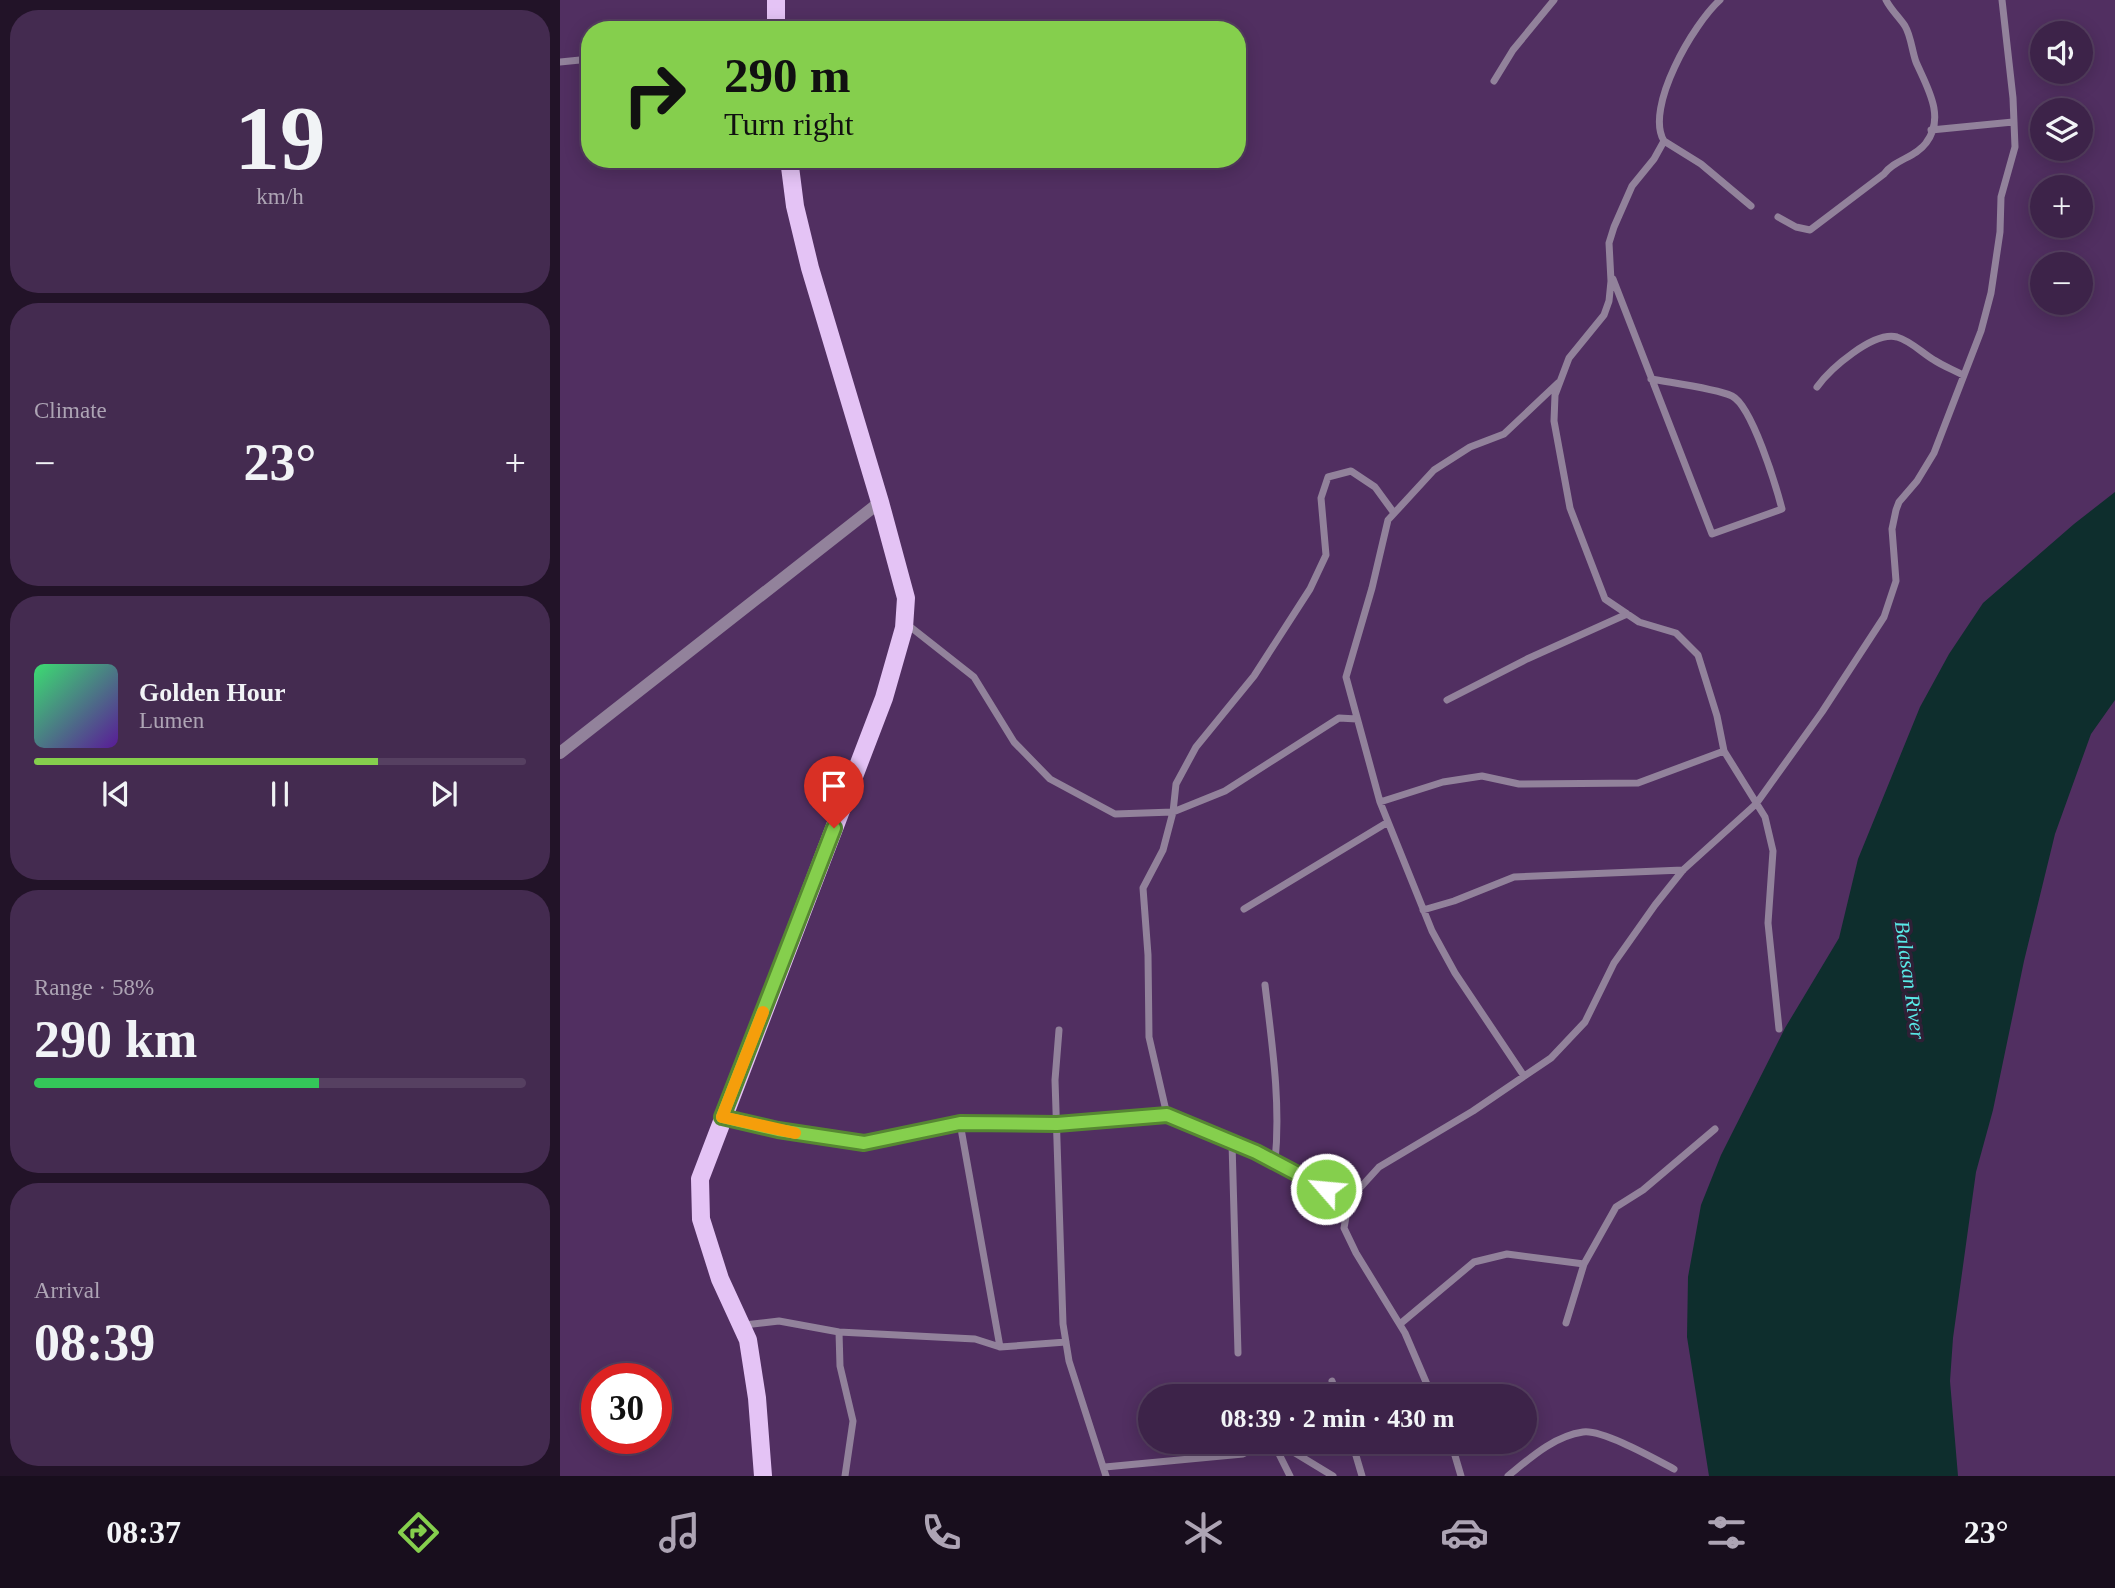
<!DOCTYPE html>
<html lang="en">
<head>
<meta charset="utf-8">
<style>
	body { margin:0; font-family:"Times New Roman",serif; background:#442b50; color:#f1f3f6; height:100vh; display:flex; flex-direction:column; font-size:26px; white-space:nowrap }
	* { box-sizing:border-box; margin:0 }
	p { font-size:23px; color:#ada4b4 }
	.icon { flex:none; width:38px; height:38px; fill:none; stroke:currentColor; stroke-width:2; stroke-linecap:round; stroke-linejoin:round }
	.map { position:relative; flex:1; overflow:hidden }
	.panel { display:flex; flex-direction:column; gap:10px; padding:10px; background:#221328; width:560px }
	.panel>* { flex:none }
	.banner { position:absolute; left:21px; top:21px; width:665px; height:147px; border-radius:28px; box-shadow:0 4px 18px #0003,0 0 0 2px #564061; background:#85cf4d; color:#111; overflow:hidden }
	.buttons { position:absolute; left:1470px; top:21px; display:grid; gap:14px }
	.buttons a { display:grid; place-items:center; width:63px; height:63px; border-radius:50%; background:#3d2349; box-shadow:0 4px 18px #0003,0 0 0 2px #564061; font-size:35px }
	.speed { position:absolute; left:21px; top:1363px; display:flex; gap:14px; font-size:35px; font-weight:700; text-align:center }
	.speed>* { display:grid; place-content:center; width:91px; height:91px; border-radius:50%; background:#3d2349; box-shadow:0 4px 18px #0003,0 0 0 2px #564061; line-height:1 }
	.speed .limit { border:10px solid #d22; background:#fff; color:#111 }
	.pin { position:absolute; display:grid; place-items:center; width:60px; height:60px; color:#fff; margin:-72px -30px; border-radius:50% 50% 50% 0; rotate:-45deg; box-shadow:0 0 7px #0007 }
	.pin .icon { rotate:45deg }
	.me { position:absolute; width:77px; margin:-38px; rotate:297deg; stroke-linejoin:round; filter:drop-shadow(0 0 5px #0008) }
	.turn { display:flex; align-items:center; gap:24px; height:147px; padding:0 28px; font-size:32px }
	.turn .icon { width:91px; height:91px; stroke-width:2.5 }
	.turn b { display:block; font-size:49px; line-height:60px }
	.big { font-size:52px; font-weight:800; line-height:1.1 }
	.panel .widget { flex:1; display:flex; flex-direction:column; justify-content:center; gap:10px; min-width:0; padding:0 24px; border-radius:28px; background:#442b50 }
	.panel .dial { align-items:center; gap:0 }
	.dial b { font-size:91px; line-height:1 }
	.song { display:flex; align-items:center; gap:21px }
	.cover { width:84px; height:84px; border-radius:10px; background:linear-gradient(135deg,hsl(140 70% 55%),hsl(270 70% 35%)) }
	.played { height:7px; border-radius:4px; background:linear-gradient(90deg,#85cf4d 70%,#564061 70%) }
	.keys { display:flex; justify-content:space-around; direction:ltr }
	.heat { display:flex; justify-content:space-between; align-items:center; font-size:38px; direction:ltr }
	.charge { height:10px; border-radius:5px; background:linear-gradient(90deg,#34c759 58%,#564061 0) }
	.trip { position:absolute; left:578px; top:1384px; width:399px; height:70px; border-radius:35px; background:#3d2349; box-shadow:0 4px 18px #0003,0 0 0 2px #564061; font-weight:800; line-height:70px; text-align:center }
	.tab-bar { display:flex; height:112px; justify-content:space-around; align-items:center; background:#180e1d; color:#ada4b4 }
	.tab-bar .icon { width:49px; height:49px }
	.tab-bar .active { color:#85cf4d }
	.tab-bar b { font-size:32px; color:#f1f3f6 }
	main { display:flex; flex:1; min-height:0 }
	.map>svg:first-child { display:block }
	.water { fill:#0e2e2d }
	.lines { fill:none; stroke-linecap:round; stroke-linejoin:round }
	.minor { stroke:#92829b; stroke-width:7 }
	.tertiary { stroke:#92829b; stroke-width:12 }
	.primary { stroke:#e4c3f5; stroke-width:18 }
	.route-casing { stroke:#568732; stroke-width:18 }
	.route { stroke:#85cf4d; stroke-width:12 }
	.slow { stroke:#f59e0b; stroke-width:12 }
	.labels { text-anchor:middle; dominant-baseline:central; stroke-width:7; stroke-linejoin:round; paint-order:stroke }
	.water-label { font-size:21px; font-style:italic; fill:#59eae8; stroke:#2f2036 }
</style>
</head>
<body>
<main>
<section class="panel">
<div class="widget dial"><b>19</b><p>km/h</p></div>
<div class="widget"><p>Climate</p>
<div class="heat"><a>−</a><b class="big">23°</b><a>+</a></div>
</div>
<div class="widget">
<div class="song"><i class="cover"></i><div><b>Golden Hour</b><p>Lumen</p></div></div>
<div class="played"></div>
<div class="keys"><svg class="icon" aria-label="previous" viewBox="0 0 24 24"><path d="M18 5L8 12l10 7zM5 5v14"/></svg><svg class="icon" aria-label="pause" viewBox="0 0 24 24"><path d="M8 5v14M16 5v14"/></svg><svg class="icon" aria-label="next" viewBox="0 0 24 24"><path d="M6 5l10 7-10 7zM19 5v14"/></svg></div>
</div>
<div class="widget"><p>Range · 58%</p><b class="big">290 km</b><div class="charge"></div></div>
<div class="widget"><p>Arrival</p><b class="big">08:39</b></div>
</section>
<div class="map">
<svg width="1555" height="1476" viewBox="0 0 1555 1476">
	<rect width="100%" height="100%" fill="#512f61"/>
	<path class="water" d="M1555 492V700L1531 734 1495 834 1464 961 1433 1110 1416 1172 1393 1338 1390 1381 1398 1476H1149L1127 1337 1128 1277 1141 1205 1161 1155 1225 1028 1279 938 1298 859 1360 707 1389 654 1423 603 1514 524Z"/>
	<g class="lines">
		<path class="minor" d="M1160 0C1134 23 1084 108 1104 141L1094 159 1072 186 1054 227 1049 243 1051 281 1049 301 1044 315 1009 358 995 395 994 421 1010 508 1045 599 1079 622 1116 633 1138 655 1157 716 1164 751 1205 817 1213 851 1208 923 1219 1029
			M0 62 30 59
			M934 81 953 50 994 0
			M1371 130 1453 122
			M1104 141 1141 164 1191 206
			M1218 217 1236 227 1250 230 1324 174C1335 159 1355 158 1366 143 1386 117 1367 87 1356 62 1352 51 1351 36 1345 26 1339 17 1331 10 1326 0
			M1053 279 1152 534 1222 509C1216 486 1192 406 1172 396 1154 388 1112 383 1091 379
			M1257 387C1270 369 1313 331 1337 337 1351 341 1362 353 1374 360 1383 366 1394 370 1403 375
			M348 625 414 677 454 742 490 779 555 814 613 812 665 791 779 718 797 719
			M887 700 967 659 1067 614
			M820 802 883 782 922 776 959 784 1078 783 1164 751
			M684 909 828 822
			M863 910 894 901 954 877 1123 870
			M705 985C712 1044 721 1103 715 1162
			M499 1030 495 1080 503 1324 509 1361 546 1476
			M964 1076 895 973 872 931 820 802 786 677 812 588 828 520 874 470 910 447 944 434 998 383
			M607 1115 589 1037 588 955 583 888 603 850 613 812 616 784 636 747 694 676 750 589 766 555 761 498 768 477 791 471 815 487 834 513
			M163 1117 218 1130 304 1143 400 1123H497L607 1115 696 1152 789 1200
			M400 1123 440 1347
			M672 1143 678 1353
			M1006 1323 1024 1264 1056 1207 1083 1190 1155 1129
			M840 1324 914 1262 947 1254 1024 1264
			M184 1325 219 1321 279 1332 415 1339 440 1347 506 1342
			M279 1332 280 1366 293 1421 285 1476
			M772 1381 777 1396
			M872 1396 845 1333 796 1253 784 1228 789 1200 819 1167 913 1111 991 1058 1025 1022 1054 963 1095 905 1123 870 1196 804 1262 712 1324 617 1336 581 1332 529 1336 510 1339 502 1357 481 1374 453 1421 331 1431 293 1440 232 1441 197 1455 147 1453 98 1442 0
			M713 1442 730 1476
			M717 1442 773 1476
			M792 1442 802 1476
			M891 1442 901 1476
			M545 1467 683 1454 706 1442
			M948 1476C970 1458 994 1436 1023 1432 1042 1429 1095 1459 1114 1469"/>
		<path class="tertiary" d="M0 753 320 502"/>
		<path class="primary" d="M216 0V30
			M203 1476 197 1398 188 1340 160 1279 141 1219 140 1179 324 698 344 628 346 598 320 502 250 268 235 206 229 159"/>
	</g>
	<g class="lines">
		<g class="route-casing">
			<path id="route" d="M274 828 162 1117 218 1130 304 1143 400 1123 497 1124 607 1115 696 1152 766 1189"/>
		</g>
		<use href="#route" class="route"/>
		<path class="slow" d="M203 1012 162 1117 235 1133"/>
	</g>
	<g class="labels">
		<g class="water-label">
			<text transform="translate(1350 980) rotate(82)">Balasan River</text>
		</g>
	</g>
</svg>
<div class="buttons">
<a><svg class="icon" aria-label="sound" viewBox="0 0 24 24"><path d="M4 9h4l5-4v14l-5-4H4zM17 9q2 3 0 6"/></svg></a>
<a><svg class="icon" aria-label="layers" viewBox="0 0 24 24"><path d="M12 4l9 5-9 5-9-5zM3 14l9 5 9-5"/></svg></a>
<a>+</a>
<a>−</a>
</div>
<div class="speed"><div class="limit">30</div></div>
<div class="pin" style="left:274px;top:828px;background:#d93025"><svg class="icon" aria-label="arrive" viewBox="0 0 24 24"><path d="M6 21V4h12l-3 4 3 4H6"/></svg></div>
<svg class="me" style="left:766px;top:1189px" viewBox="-20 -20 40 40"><circle r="17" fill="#85cf4d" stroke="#fff" stroke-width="3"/><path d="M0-11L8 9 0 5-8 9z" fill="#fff"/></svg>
<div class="trip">08:39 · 2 min · 430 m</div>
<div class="banner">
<div class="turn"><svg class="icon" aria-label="right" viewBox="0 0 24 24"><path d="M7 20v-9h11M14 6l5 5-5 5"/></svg><div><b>290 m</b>Turn right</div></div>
</div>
</div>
</main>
<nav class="tab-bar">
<b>08:37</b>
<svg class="icon active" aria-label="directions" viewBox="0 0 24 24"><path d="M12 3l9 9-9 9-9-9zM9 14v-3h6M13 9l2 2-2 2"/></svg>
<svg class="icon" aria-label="music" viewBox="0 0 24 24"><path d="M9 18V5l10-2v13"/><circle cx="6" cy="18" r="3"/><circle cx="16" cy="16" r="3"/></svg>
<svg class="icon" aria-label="phone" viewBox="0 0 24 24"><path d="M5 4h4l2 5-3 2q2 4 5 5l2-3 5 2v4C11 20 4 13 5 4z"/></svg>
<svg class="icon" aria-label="climate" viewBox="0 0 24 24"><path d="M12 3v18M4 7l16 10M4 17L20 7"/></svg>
<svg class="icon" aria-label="car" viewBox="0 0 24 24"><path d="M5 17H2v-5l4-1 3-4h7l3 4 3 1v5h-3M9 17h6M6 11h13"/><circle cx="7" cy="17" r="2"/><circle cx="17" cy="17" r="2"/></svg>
<svg class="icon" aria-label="filters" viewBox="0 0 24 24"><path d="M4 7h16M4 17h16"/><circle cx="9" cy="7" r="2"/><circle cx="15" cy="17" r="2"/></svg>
<b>23°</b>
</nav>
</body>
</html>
